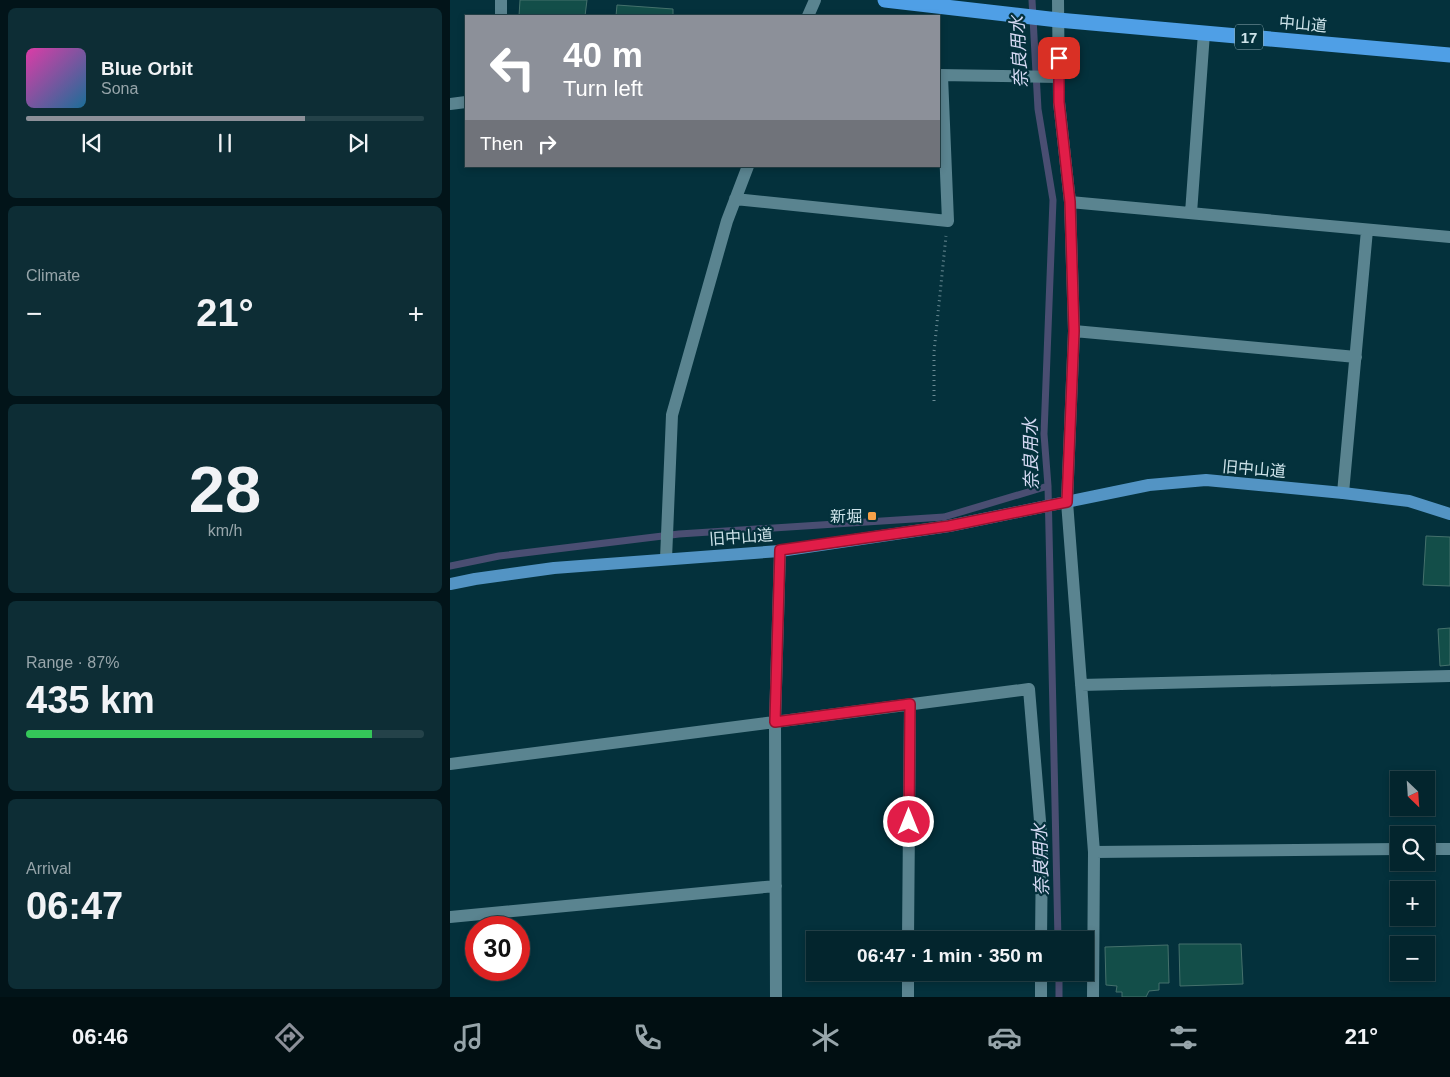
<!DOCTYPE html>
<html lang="en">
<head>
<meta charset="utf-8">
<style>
	body { margin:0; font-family:Arial,"Noto Sans JP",sans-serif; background:#0d2d35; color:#f1f3f6; height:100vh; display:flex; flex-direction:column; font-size:19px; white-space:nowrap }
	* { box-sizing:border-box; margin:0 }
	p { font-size:16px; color:#97a5aa }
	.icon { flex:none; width:28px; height:28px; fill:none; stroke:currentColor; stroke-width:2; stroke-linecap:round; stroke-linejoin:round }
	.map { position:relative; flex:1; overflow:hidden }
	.panel { display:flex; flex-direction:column; gap:8px; padding:8px; background:#021419; width:450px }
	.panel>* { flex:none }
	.guide { position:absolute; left:15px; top:15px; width:475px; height:152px; border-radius:0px; box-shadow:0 2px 8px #0003,0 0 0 1px #244249; background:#8c9099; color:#fff; overflow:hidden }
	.needle { width:32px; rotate:155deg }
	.tools { position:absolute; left:940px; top:771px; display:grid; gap:10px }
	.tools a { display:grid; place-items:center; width:45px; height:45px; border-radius:0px; background:#03252d; box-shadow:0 2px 8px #0003,0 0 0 1px #244249; font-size:25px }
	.speed { position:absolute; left:15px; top:916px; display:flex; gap:10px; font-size:25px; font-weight:700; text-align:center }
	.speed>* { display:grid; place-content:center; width:65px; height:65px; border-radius:50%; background:#03252d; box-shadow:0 2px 8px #0003,0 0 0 1px #244249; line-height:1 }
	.speed .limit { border:8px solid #d22; background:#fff; color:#111 }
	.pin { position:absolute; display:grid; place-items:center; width:42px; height:42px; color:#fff; margin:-21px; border-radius:10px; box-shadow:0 2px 8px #0006 }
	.me { position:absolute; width:55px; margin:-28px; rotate:0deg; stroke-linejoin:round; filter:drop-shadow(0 0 4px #0008) }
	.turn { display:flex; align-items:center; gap:18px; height:105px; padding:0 15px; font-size:22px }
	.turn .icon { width:65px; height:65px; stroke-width:2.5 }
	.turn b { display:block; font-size:35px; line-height:42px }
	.then { display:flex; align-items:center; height:48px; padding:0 15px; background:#0003; gap:10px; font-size:19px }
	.big { font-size:38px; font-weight:700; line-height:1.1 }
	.panel .tile { flex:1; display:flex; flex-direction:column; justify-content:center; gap:8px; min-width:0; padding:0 18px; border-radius:8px; background:#0d2d35 }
	.panel .dial { align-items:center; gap:0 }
	.dial b { font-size:65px; line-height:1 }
	.song { display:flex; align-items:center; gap:15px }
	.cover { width:60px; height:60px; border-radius:8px; background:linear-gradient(135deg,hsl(320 70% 55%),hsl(200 70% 35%)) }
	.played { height:5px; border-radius:2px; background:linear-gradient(90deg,#8c9099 70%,#244249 70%) }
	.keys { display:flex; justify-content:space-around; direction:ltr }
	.heat { display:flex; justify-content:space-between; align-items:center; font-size:28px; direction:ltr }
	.charge { height:8px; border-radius:4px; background:linear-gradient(90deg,#34c759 87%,#244249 0) }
	.trip { position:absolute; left:356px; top:931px; width:288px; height:50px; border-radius:0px; background:#03252d; box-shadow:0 2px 8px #0003,0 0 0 1px #244249; font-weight:700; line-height:50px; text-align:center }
	.dock { display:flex; height:80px; justify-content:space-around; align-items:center; background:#010f12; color:#97a5aa }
	.dock .icon { width:35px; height:35px }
	.dock .current { color:#8c9099 }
	.dock b { font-size:22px; color:#f1f3f6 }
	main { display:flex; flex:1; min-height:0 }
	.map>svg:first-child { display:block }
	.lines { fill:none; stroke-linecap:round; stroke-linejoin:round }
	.stream { stroke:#4a4e72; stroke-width:7 }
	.building { fill:#134e49; stroke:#45716c }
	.path { stroke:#6b8c95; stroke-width:3; stroke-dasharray:1 4; stroke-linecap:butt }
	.minor { stroke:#5a8490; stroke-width:12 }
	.major { stroke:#5394c4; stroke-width:12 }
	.highway { stroke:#4f9fe6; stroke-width:15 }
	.route-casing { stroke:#92132f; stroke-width:12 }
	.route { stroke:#e11d48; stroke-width:9 }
	.poi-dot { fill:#f7a149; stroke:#04313c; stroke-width:2 }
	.labels { text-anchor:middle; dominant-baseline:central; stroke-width:4.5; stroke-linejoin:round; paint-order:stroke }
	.shield { fill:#04313c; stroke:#91adb5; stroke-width:1 }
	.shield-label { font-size:15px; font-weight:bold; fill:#cde2e9 }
	.street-label { font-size:16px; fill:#cde2e9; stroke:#04313c }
	.poi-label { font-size:16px; fill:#cde2e9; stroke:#04313c; text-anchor:end }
	.water-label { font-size:18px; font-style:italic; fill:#d6daf4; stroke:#04313c }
</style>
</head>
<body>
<main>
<section class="panel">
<div class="tile">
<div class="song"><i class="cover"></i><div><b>Blue Orbit</b><p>Sona</p></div></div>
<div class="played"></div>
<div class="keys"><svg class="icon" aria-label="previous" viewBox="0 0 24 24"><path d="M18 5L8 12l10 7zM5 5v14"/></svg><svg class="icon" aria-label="pause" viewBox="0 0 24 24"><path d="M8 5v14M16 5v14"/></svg><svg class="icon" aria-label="next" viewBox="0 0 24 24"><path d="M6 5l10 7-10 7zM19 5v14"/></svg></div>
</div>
<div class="tile"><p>Climate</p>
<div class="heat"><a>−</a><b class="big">21°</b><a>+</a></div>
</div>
<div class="tile dial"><b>28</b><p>km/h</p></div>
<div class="tile"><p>Range · 87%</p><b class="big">435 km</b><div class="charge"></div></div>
<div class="tile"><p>Arrival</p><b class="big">06:47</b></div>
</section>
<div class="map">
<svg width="1000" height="997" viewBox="0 0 1000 997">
	<rect width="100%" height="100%" fill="#04313c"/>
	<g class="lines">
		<path class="stream" d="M582 0 588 109 603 200 594 434 598 486 608 940
			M0 566 49 556 229 534 494 517 598 486
			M609 972V997"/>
	</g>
	<path class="building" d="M70 0H137L135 16H69Z
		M167 5 223 9V16H166Z
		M976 536 1000 537V586L973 585Z
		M1000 628V665L990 666 988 629Z
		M729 944H791L793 984 730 986Z
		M718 945 719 983H709V990L699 991 696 997H672V992H666L667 986 656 985 655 947Z"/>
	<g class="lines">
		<path class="path" d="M484 401V352L496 236"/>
		<path class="minor" d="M51 0V16
			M608 0 609 102 620 202 624 331 617 502 644 852 643 997
			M358 16 365 0
			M489 75 609 77
			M0 104 16 102
			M285 199 498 221 492 76
			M620 202 1000 237
			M741 213 754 33
			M624 331 906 357
			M893 493 917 230
			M216 559 222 415 277 221 298 166
			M631 685 1000 676
			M0 764 579 689 592 845 591 940
			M976 849H1000
			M644 852 949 849
			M0 917 326 886
			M458 940 460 704
			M326 997 325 722 330 551
			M458 997V972
			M591 997V972"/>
		<path class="major" d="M0 584 25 579 104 568 330 551 499 526 699 485 756 480 893 493 959 501 1000 514"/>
		<path class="highway" d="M435 0 608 20 1000 55"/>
	</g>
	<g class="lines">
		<g class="route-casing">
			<path id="route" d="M459 822 460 704 325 722 330 550 499 526 617 502 624 331 620 202 609 102V58"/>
		</g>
		<use href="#route" class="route"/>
	</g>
	<rect class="poi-dot" x="417" y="511" width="10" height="10" rx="2.5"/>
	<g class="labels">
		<rect class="shield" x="785" y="24.5" width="28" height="25" rx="4"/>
		<g class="shield-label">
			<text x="799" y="37">17</text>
		</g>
		<g class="street-label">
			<text transform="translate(853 24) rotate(5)">中山道</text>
			<text transform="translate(804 469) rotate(5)">旧中山道</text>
			<text transform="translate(291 537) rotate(-4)">旧中山道</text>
		</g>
		<g class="poi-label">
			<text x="412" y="516">新堀</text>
		</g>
		<g class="water-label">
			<text transform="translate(569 52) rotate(-93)">奈良用水</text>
			<text transform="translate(581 454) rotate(-91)">奈良用水</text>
			<text transform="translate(591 860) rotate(-92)">奈良用水</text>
		</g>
	</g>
</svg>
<div class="tools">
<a><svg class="needle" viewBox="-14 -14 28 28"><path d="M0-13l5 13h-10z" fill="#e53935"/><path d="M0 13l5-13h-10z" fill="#97a5aa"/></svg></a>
<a><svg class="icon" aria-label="search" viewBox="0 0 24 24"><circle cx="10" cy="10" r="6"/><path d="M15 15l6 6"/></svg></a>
<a>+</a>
<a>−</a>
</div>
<div class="speed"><div class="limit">30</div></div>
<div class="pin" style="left:609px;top:58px;background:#d93025"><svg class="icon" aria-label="arrive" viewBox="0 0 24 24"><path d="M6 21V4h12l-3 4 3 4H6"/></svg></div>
<svg class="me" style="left:459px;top:822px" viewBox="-20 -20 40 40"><circle r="17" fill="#e11d48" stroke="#fff" stroke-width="3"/><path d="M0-11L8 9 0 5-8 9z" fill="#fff"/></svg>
<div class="trip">06:47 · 1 min · 350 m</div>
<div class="guide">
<div class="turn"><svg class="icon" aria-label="left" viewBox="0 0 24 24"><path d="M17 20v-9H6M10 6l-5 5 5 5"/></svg><div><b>40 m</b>Turn left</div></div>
<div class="then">Then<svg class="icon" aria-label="right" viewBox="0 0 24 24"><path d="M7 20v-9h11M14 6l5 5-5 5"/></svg></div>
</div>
</div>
</main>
<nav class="dock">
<b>06:46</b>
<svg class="icon current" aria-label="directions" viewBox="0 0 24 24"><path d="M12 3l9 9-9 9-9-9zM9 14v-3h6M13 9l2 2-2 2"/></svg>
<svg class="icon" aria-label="music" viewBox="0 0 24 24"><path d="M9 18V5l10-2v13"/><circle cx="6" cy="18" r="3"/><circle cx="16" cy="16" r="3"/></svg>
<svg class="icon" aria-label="phone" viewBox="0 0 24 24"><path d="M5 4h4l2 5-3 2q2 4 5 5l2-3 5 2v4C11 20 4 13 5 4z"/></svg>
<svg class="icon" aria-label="climate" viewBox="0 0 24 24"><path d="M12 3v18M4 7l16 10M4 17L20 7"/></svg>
<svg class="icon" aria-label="car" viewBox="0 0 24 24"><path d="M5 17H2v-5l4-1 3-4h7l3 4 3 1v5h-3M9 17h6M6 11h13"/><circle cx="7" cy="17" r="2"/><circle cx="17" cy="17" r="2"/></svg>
<svg class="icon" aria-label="filters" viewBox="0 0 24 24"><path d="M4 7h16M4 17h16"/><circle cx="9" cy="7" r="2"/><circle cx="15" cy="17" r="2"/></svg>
<b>21°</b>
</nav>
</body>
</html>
